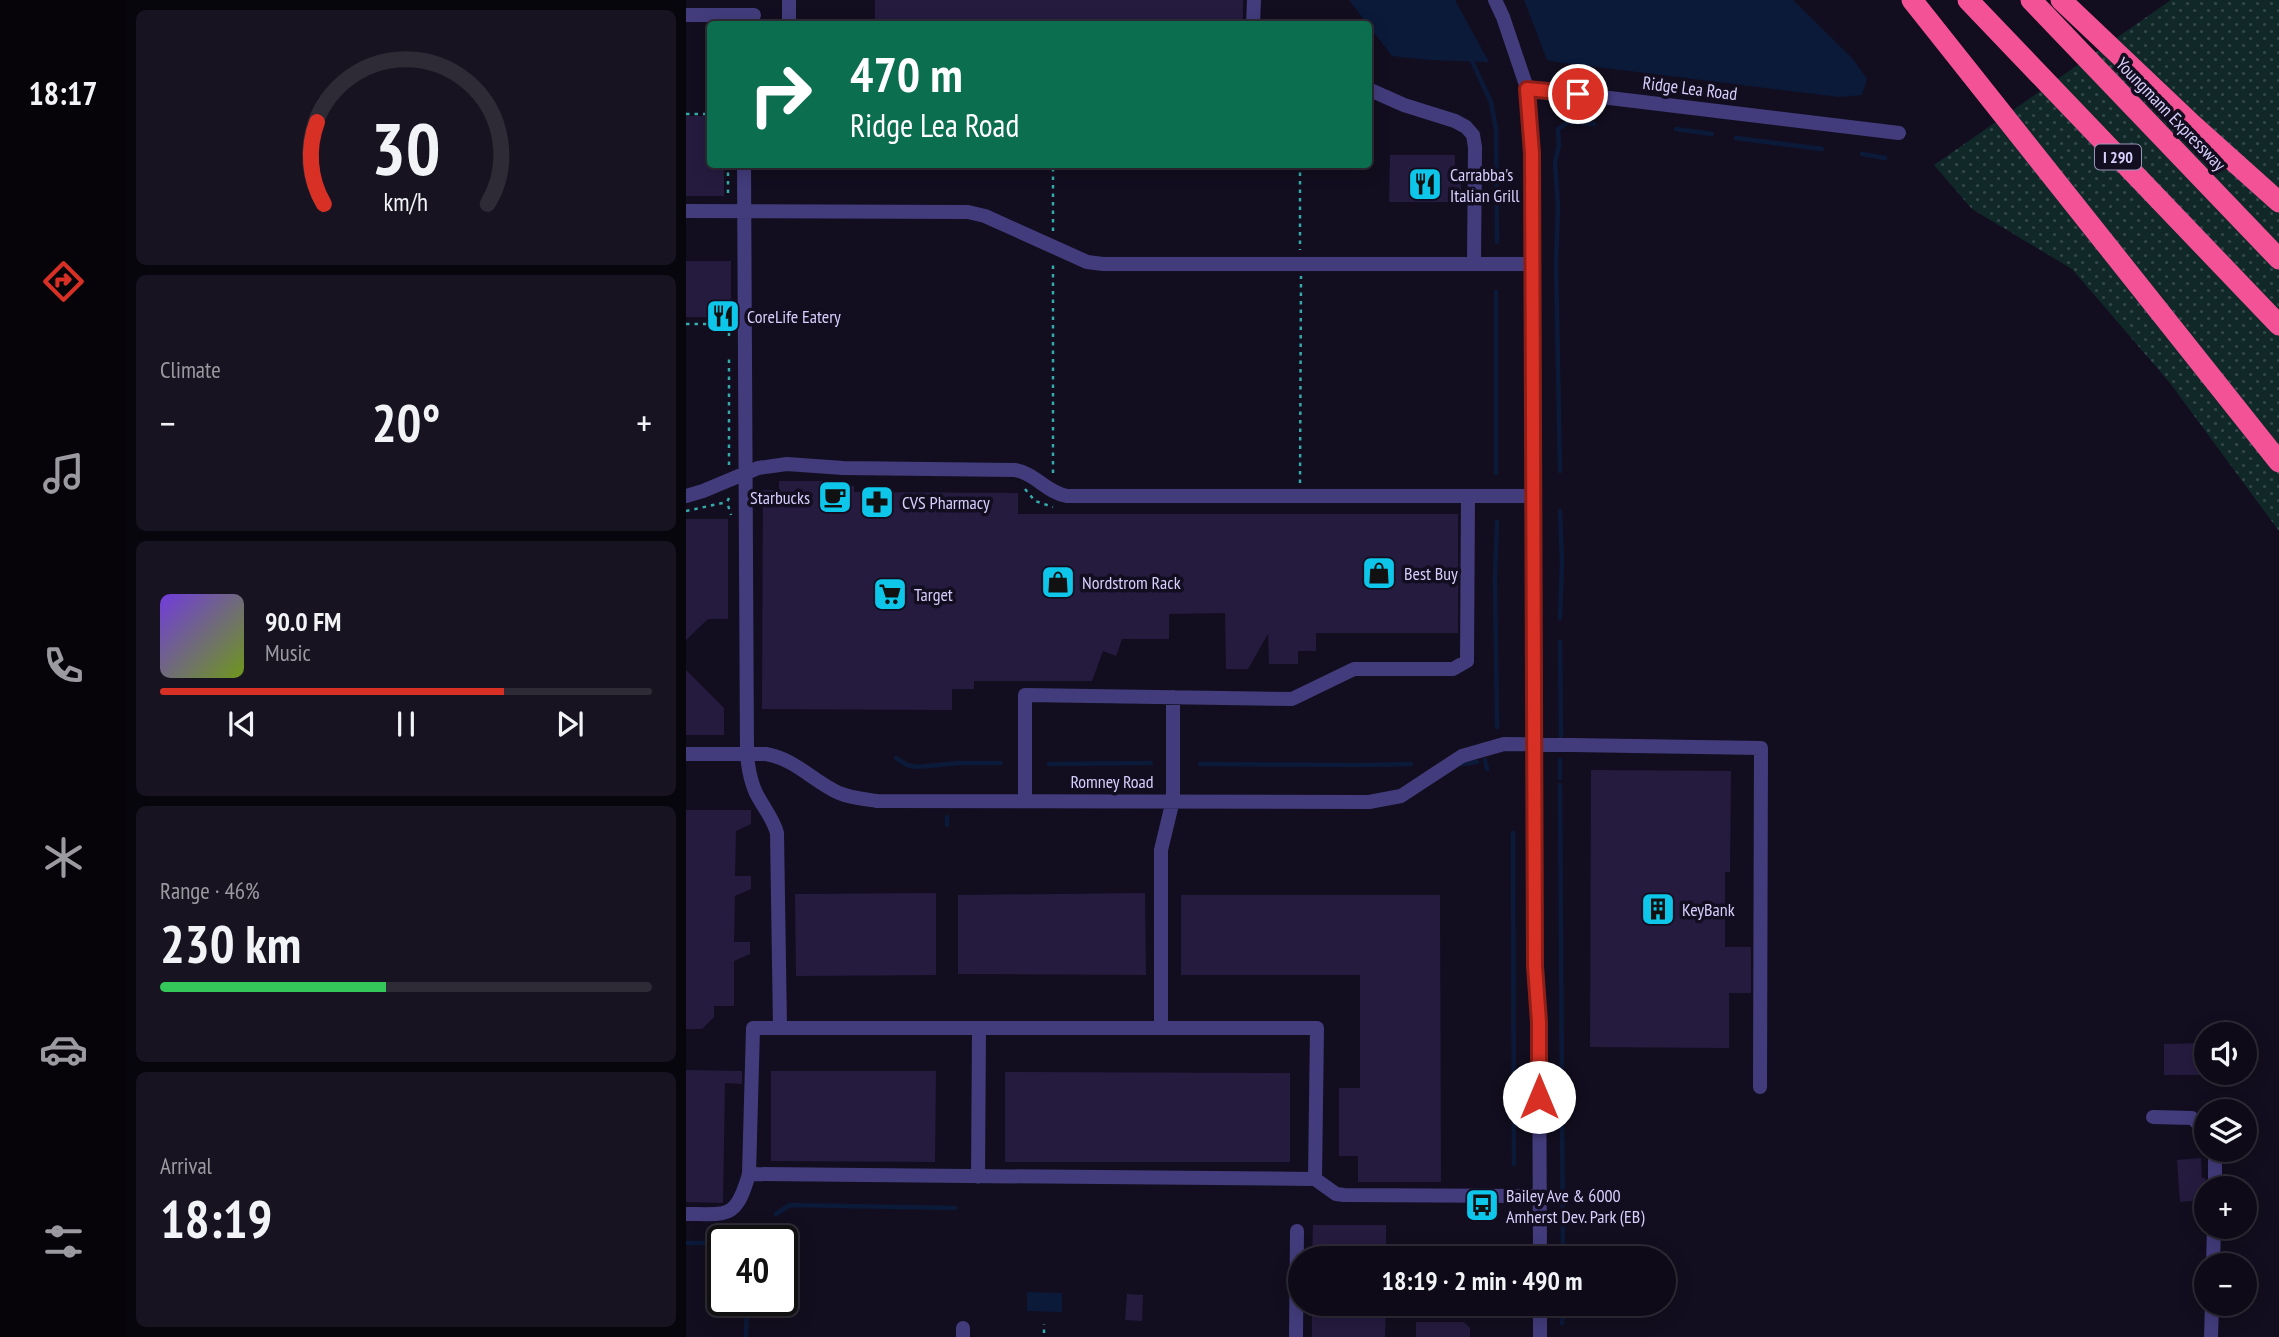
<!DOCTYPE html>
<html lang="en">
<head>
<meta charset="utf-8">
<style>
	body { margin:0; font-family:"PT Sans Narrow",sans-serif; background:#171320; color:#f1f3f6; height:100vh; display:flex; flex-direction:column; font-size:26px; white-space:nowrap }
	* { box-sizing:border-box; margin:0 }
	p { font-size:23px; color:#9b9aa1 }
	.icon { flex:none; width:38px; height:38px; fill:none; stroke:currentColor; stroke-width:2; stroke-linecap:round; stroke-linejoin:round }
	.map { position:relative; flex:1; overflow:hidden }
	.drawer { display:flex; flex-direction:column; gap:10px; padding:10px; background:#08060d; width:560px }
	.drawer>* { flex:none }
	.hud { position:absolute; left:21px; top:21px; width:665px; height:147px; border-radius:7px; box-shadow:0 4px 18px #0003,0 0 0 2px #2e2b36; background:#0b6e4f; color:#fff; overflow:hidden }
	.buttons { position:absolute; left:1508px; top:1022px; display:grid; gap:14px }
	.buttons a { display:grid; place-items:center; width:63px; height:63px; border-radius:50%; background:#0e0a17; box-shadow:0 4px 18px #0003,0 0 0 2px #2e2b36; font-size:35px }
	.speed { position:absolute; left:21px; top:1225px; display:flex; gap:14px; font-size:35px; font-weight:700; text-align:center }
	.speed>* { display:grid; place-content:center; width:91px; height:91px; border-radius:50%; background:#0e0a17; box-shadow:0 4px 18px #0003,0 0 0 2px #2e2b36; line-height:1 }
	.speed .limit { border:4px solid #111; border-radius:10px; background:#fff; color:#111 }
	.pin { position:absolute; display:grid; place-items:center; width:60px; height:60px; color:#fff; margin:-30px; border:4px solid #fff; border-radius:50%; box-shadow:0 2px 7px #0007 }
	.me { position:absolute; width:77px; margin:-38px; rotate:0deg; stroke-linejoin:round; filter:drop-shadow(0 0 5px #0008) }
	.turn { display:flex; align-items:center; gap:24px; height:147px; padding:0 28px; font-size:32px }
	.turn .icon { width:91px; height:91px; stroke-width:2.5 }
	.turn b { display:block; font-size:49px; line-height:60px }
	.big { font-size:52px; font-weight:700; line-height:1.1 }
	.drawer .card { flex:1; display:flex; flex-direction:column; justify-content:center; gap:10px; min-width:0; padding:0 24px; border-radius:10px; background:#171320 }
	.drawer .dial { align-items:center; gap:0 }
	.dial svg { height:182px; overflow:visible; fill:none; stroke:#2e2b36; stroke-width:7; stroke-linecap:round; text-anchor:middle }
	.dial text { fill:#f1f3f6; stroke:none }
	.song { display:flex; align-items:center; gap:21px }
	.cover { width:84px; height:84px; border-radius:10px; background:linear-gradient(135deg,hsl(260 70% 55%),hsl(80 70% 35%)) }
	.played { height:7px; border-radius:4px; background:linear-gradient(90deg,#d93025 70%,#2e2b36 70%) }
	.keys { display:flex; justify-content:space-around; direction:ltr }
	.heat { display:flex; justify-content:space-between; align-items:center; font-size:38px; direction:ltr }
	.charge { height:10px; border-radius:5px; background:linear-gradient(90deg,#34c759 46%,#2e2b36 0) }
	.trip { position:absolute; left:602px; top:1246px; width:388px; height:70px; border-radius:35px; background:#0e0a17; box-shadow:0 4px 18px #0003,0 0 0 2px #2e2b36; font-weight:700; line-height:70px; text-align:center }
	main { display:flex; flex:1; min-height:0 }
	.dock { display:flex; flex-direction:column; width:126px; justify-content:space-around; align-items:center; background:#060409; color:#9b9aa1 }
	.dock .icon { width:49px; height:49px }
	.dock .active { color:#d93025 }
	.dock b { font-size:32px; color:#f1f3f6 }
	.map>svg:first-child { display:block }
	.grass { fill:url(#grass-dots) }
	.water { fill:#0c1a3a }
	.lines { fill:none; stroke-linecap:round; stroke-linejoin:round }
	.stream { stroke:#0c1a3a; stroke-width:4.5 }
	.building { fill:#251b3f }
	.path { stroke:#35aaaa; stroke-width:2.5; stroke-dasharray:3.5 5; stroke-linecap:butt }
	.minor { stroke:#423c7c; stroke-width:14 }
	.highway { stroke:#f45296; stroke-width:21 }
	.route-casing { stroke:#8d1f18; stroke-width:18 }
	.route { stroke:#d93025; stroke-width:12 }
	.labels { text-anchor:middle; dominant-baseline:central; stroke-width:7; stroke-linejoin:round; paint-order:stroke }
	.shield { fill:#120e1f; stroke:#9c95ba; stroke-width:2 }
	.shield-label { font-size:16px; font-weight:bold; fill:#d7cffc }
	.street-label { font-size:18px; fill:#d7cffc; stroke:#120e1f }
	.poi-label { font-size:18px; fill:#d7cffc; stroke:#120e1f; text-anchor:start }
</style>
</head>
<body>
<main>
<nav class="dock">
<b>18:17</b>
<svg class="icon active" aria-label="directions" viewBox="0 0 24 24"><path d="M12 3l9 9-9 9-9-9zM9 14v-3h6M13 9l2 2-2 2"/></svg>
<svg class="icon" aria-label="music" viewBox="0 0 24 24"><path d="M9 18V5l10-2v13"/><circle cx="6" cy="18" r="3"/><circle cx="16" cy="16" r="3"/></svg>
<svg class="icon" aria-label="phone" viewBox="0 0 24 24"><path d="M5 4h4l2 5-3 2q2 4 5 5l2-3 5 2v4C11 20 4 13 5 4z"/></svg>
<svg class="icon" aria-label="climate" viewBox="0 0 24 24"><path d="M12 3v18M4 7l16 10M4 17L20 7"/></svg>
<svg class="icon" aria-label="car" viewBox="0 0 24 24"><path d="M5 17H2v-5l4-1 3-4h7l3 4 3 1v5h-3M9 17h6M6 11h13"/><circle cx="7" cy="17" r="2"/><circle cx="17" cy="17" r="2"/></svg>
<svg class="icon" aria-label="filters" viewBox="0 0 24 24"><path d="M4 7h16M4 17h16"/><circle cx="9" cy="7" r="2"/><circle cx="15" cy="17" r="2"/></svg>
</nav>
<section class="drawer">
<div class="card dial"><svg viewBox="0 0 100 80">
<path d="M14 69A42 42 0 1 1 86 69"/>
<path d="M14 69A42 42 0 0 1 11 33" stroke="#d93025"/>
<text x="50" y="56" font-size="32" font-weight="700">30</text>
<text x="50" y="72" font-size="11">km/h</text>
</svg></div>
<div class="card"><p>Climate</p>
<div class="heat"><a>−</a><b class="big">20°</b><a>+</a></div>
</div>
<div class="card">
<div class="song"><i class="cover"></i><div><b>90.0 FM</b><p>Music</p></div></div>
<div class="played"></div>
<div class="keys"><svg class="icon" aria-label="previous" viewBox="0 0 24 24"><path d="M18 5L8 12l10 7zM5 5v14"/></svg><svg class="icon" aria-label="pause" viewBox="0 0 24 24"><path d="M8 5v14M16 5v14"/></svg><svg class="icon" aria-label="next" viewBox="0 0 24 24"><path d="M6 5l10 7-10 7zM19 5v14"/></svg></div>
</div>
<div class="card"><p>Range · 46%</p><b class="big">230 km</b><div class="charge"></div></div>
<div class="card"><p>Arrival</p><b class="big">18:19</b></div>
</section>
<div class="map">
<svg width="1593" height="1337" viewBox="0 0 1593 1337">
	<defs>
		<pattern id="grass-dots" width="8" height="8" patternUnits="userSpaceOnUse" patternTransform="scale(1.75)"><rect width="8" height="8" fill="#112829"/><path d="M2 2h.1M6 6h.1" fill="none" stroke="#334649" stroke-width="1.8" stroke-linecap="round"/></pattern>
	</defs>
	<rect width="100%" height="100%" fill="#120e1f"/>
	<path class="grass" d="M1485 0H1593V531L1484 383 1386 269 1286 209 1248 165Z"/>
	<path class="water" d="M663 0H769L803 62 743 60 706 56Z
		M838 0H1107L1167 59 1181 79 1176 95 1153 97 871 62 861 60Z
		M341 1292 376 1293V1312L341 1311Z"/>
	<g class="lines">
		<path class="stream" d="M785 59 805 102 810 129 811 242
			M990 129 1026 134
			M1050 138 1136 149
			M1176 154 1199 158
			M874 471 870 263 872 206 869 162 873 145 872 129 882 122 908 124
			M810 473V292
			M811 522 809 578 811 727
			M874 618 876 562 874 511
			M874 642 875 736
			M210 758 221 765 231 767 273 763H315
			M799 760 801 769
			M874 760V778
			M363 764 465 763
			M514 764 677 765 725 764
			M775 764 791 762
			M874 785 877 1258
			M261 817V825
			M827 833 828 1164
			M90 1214 104 1205 269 1208
			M0 1243H37
			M876 1323 878 1304
			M60 1337 61 1300"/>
	</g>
	<path class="building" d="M189 0H557V24H189Z
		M0 116H24V164H38V196H0Z
		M704 155H769V167H775V202H703Z
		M0 261H45V317H0Z
		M93 481H137V486H168V492L332 493V514H772V633H630V651H612V664H583L582 634 562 669H540L539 613 483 614V639H436L430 656 417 651 406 681H288V689H266V710L76 709 77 490H93Z
		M0 519H42V619H22L0 640Z
		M0 670 38 708V735H0Z
		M905 770 1045 771 1044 872H1039V947H1065V993H1043V1048L904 1047Z
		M0 810H65V824L50 831 49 876H65V889L49 896 48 942H64V954L48 961V1006H28V1017L16 1029H0Z
		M250 893V975L110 976 109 894Z
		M459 893 460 975 272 974V895Z
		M495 895H754L755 1182H672V1156H653V1088H674V975H495Z
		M1521 1043V1075H1478V1044Z
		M0 1070 56 1071V1084L39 1083 37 1203 0 1202Z
		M85 1071H250L249 1162 85 1161Z
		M319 1072 604 1073V1162H319Z
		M1515 1158 1516 1178H1519L1521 1200 1494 1202 1491 1160Z
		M627 1225H700V1258H626Z
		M441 1294 457 1295 456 1321 439 1320Z
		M626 1304H700L699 1337H626Z
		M730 1322H778L784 1328V1337H730Z"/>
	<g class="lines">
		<path class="path" d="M0 114H24
			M42 164V196
			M614 164V250
			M367 231V164
			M0 324H45
			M43 324V337
			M43 465V357
			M367 473V263
			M614 483 615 276
			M339 489 349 501 367 507
			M43 498 41 502 45 515
			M0 511 41 502
			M358 1333V1324"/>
		<path class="minor" d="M809 0 817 17 841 88 847 153 849 966 853 1022 854 1258
			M0 15H68
			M103 24V0
			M567 24 568 0
			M841 88 1213 133
			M682 89 718 105 769 121 780 127 787 135 789 147 788 264
			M58 164 61 754C62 767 64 780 70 793 77 807 87 818 91 833L94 1028
			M0 211 282 212 299 216 401 262 417 264H847
			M0 496 17 491 72 468 101 464 157 468 329 470C349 473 361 493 381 496H849
			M0 754H80C109 759 127 781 153 793 165 798 178 799 191 801L683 802 715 796 776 756 818 744 1075 748 1074 1087
			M339 801V695L606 699 668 669H767L781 661 782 497
			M475 1028V850L487 800V697
			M1467 1117 1506 1118 1521 1132
			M1529 1150V1188
			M63 1174 629 1179 650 1194 658 1195 853 1196
			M292 1177 293 1028
			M0 1214C43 1214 50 1219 63 1174L67 1028H631L629 1179
			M1527 1265 1528 1227
			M854 1304V1337
			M277 1337V1328
			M610 1337 611 1231
			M1525 1337 1526 1304"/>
		<path class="highway" d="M1226 0 1593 462
			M1282 0 1593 325
			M1345 0 1593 259
			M1375 0 1507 125 1593 202"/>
	</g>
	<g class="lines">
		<g class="route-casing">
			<path id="route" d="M853 1097V1022L849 966 846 153 841 89 892 94"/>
		</g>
		<use href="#route" class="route"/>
	</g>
	<defs>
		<g id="restaurant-square" transform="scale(1.75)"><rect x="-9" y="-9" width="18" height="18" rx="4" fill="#0ec6e9" stroke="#120e1f"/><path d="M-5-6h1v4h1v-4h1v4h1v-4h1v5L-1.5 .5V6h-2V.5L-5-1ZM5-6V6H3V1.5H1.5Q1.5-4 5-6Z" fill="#111"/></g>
		<g id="cafe-square" transform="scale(1.75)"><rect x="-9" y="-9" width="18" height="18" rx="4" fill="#0ec6e9" stroke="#120e1f"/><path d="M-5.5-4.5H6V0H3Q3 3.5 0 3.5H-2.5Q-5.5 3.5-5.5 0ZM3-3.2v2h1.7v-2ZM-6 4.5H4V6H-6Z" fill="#111"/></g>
		<g id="pharmacy-square" transform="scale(1.75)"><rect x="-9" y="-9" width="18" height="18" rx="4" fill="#0ec6e9" stroke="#120e1f"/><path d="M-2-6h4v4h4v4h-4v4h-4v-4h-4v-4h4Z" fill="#111"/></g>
		<g id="shop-square" transform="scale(1.75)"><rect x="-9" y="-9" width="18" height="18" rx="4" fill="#0ec6e9" stroke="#120e1f"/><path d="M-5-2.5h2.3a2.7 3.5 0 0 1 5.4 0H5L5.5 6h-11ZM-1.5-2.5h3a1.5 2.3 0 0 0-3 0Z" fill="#111"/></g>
		<g id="supermarket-square" transform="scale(1.75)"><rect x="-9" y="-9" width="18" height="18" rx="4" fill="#0ec6e9" stroke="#120e1f"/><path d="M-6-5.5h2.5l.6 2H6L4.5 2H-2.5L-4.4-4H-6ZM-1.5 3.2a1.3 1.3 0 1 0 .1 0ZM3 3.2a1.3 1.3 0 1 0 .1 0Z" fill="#111"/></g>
		<g id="building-square" transform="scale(1.75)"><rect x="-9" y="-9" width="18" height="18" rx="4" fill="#0ec6e9" stroke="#120e1f"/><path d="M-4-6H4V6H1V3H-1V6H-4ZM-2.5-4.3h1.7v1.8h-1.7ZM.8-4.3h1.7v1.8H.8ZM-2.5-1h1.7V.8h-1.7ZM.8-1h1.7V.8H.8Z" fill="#111"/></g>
		<g id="bus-square" transform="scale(1.75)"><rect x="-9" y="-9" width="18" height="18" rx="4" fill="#0ec6e9" stroke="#120e1f"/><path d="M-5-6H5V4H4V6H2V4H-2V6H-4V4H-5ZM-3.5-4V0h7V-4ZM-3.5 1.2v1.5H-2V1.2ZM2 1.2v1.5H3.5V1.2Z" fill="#111"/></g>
	</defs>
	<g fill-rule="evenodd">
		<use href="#restaurant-square" x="739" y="184"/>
		<use href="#restaurant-square" x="37" y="316"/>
		<use href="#cafe-square" x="149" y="497"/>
		<use href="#pharmacy-square" x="191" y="502"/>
		<use href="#shop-square" x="693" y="573"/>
		<use href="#shop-square" x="372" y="582"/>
		<use href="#supermarket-square" x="204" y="594"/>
		<use href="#building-square" x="972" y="909"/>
		<use href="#bus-square" x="796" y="1205"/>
	</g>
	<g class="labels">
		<rect class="shield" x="1409" y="144.5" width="46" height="25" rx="5"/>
		<g class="shield-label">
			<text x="1432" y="157">I 290</text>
		</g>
		<g class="street-label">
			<text transform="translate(1004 88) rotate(7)">Ridge Lea Road</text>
			<text transform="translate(1485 114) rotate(46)">Youngmann Expressway</text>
			<text x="426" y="781">Romney Road</text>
		</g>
		<g class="poi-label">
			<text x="764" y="174">Carrabba's<tspan x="764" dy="21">Italian Grill</tspan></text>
			<text x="61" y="316">CoreLife Eatery</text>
			<text x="124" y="497" text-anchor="end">Starbucks</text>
			<text x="216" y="502">CVS Pharmacy</text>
			<text x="718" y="573">Best Buy</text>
			<text x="396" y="582">Nordstrom Rack</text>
			<text x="228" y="594">Target</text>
			<text x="996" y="909">KeyBank</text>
			<text x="820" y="1195">Bailey Ave &amp; 6000<tspan x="820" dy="21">Amherst Dev. Park (EB)</tspan></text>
		</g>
	</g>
</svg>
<div class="buttons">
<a><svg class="icon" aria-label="sound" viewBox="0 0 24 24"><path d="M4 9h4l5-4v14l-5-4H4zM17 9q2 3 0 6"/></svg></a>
<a><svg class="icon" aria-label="layers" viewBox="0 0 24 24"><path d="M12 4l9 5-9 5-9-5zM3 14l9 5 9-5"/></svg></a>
<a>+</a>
<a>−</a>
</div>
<div class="speed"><div class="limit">40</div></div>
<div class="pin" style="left:892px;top:94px;background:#d93025"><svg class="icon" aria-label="arrive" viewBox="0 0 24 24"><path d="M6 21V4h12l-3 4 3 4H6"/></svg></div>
<svg class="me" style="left:853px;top:1097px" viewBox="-20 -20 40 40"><circle r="19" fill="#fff"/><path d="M0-13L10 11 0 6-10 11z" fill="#d93025"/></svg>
<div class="trip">18:19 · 2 min · 490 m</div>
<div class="hud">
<div class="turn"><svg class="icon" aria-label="right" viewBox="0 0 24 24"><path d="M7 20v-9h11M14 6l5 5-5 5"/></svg><div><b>470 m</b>Ridge Lea Road</div></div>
</div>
</div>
</main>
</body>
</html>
